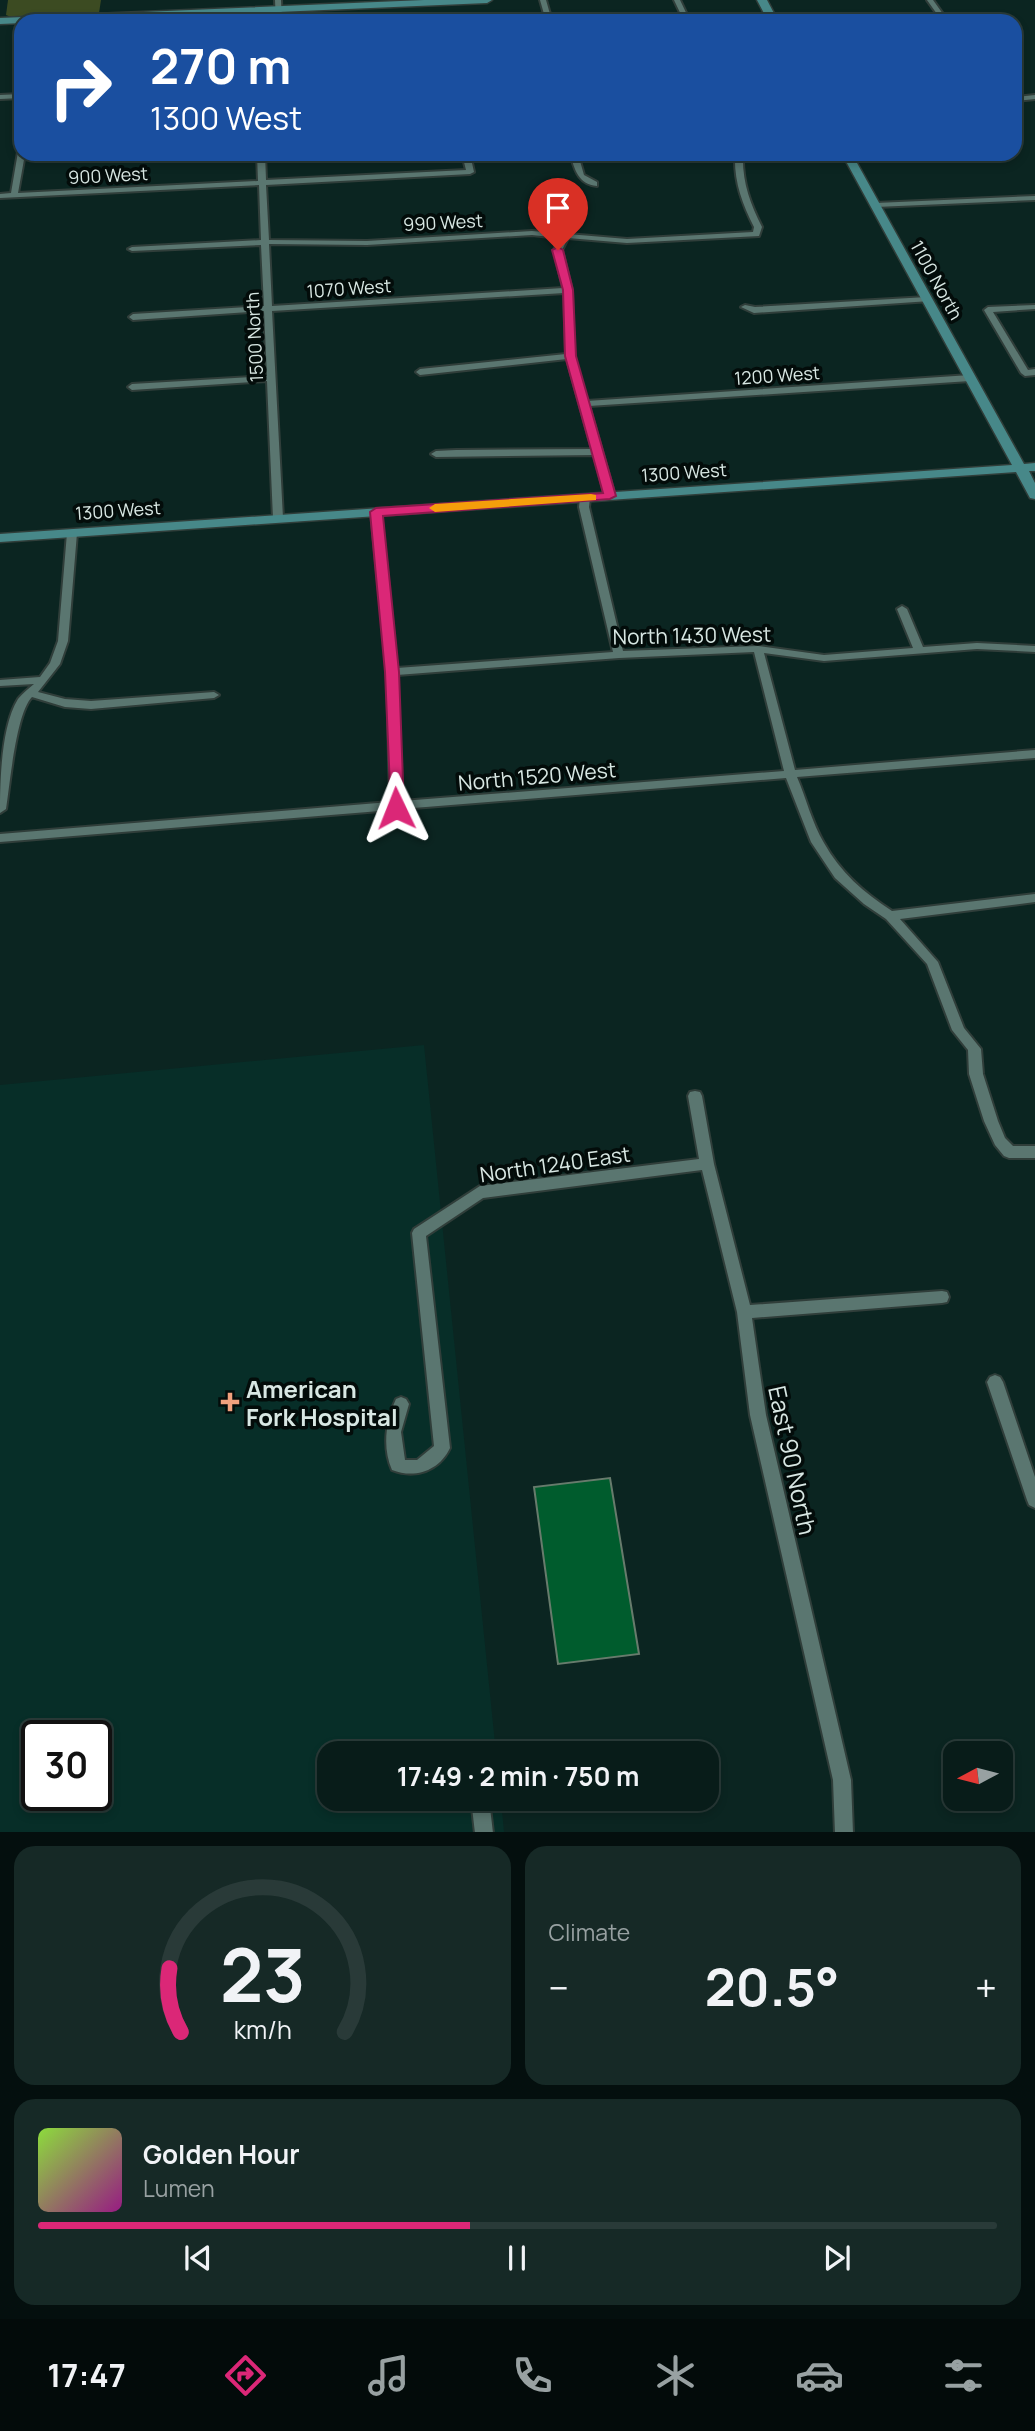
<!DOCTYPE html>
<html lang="en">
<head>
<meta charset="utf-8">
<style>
	body { margin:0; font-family:Manrope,sans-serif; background:#162926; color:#f1f3f6; height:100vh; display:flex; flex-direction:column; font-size:26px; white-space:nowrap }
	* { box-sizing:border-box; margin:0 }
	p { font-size:23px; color:#98a1a2 }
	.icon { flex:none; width:38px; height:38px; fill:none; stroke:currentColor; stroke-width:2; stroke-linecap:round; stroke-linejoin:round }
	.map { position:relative; height:1832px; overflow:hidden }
	.details { display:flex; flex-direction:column; gap:14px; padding:14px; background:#040f0e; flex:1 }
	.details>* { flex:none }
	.top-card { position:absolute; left:14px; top:14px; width:1008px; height:147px; border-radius:21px; box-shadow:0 4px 10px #0003,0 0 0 2px #293a38; background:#1a4fa0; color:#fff; overflow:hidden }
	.needle { width:46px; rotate:263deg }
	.buttons { position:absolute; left:943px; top:1741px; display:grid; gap:14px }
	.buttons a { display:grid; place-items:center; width:70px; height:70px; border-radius:14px; background:#081c19; box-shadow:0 4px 10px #0003,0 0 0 2px #293a38; font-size:35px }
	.speed { position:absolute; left:21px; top:1720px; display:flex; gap:14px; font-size:35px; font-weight:700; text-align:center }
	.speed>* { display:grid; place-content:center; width:91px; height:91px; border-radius:50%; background:#081c19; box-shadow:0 4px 10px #0003,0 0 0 2px #293a38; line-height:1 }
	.speed .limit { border:4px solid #111; border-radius:10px; background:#fff; color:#111 }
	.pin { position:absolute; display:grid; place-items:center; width:60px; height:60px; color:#fff; margin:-72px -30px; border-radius:50% 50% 50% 0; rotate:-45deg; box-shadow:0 0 7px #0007 }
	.pin .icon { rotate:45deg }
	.me { position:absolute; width:77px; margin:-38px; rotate:358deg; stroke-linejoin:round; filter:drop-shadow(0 0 5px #0008) }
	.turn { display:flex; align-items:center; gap:24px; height:147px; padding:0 21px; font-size:32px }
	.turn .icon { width:91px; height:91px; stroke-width:2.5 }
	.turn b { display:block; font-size:49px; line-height:60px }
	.big { font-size:52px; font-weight:700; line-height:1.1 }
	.details .card { flex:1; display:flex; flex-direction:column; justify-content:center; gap:10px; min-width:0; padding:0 24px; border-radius:21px; background:#162926 }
	.details .dial { align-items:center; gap:0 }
	.dial svg { height:182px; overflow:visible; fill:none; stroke:#293a38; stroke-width:7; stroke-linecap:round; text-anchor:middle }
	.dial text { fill:#f1f3f6; stroke:none }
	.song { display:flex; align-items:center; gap:21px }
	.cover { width:84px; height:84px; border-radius:10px; background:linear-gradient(135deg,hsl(90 70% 55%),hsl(310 70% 35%)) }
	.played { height:7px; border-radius:4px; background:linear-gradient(90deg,#db2777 45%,#293a38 45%) }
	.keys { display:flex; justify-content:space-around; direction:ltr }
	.heat { display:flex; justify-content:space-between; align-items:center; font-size:38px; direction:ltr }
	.details .tiles { flex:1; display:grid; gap:14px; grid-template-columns:1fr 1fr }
	.card:last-child { grid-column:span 2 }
	.trip { position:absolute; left:317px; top:1741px; width:402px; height:70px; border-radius:21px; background:#081c19; box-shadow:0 4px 10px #0003,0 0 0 2px #293a38; font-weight:700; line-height:70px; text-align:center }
	.menu { display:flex; height:112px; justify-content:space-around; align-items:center; background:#030b0a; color:#98a1a2 }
	.menu .icon { width:49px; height:49px }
	.menu .current { color:#db2777 }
	.menu b { font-size:32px; color:#f1f3f6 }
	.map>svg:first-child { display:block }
	.built { fill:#072e28; fill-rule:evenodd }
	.green { fill:#3c4b22 }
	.building { fill:#005c2d; stroke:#677b6c; stroke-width:2 }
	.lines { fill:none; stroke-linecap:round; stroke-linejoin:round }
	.street-casing { stroke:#303e3a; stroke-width:4 }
	.secondary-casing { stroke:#303e3a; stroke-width:3 }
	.street { fill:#5a7670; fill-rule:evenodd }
	.secondary { fill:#478889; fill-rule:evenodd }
	.route { fill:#db2777; stroke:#8e194d; stroke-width:2 }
	.slow { fill:#f59e0b }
	.poi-dot { fill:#f1a17d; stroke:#030c0a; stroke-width:2.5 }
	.labels { text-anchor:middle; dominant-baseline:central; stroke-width:7; stroke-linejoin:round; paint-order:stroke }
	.far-street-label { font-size:18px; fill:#d8e7e3; stroke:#030c0a }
	.street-label { font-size:21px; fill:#d8e7e3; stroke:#030c0a }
	.near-poi-label { font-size:24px; font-weight:bold; fill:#d8e7e3; stroke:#030c0a; text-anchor:start }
	.near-street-label { font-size:24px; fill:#d8e7e3; stroke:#030c0a }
</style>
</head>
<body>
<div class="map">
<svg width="1035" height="1833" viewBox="0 0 1035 1833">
	<rect width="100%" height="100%" fill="#0b2521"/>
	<path class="built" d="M424 1045 496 1753 329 1754V1799H501L504 1832 0 1833V1085ZM37 1736H96V1796H37Z"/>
	<path class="green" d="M8 0H101L99 13 11 17 6 15Z"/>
	<path class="building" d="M610 1478 639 1654 558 1664 534 1487Z"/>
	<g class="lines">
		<g class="street-casing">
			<path id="street" d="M275 0H281L282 21H276Z
				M540 0H546L552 21H546Z
				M674 0H680L690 21H684Z
				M927 0H933L948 21H942Z
				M21 94V98L0 99V95Z
				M1035 95V99L1015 101V97Z
				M18 152 25 154 18 193 258 181 257 154H265L266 180 466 170 462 154H470L474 172 470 174 266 185 269 240 367 241 532 231 627 239 753 232 754 227C742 203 734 182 735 154H743C742 182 750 203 762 227L759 236 627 243 568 238 562 250 572 290 574 356 587 401 970 375 974 378 970 381 589 406 615 496 610 499 605 496 594 455 436 457 431 454 436 451 456 450 592 449 567 359 420 375 416 372 420 369 566 354 564 293 272 311 283 518 278 521 273 518 267 381 132 390 128 387 132 384 267 376 264 311 133 320 129 317 133 314 264 306 261 245 132 251 128 249 132 247 261 240 259 185 0 198V194L11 193ZM532 235 560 238 554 250 563 288 272 306 269 244 367 245Z
				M570 154H578L584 175 597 182V186C578 184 575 170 570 154Z
				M1035 196V200L876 207 872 205 876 203Z
				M927 297 931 299 930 301 754 313 741 307 745 305 755 307Z
				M1035 305V309L993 312 1028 370 1035 369V375L1025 376 1021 373 984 310 988 307Z
				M585 495 590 498 589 507 623 651 758 646 824 655 913 648 897 609 902 606 907 609 923 647 977 643 1035 646V652L977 649 824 661 764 653 795 770 1035 750V758L797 777C806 798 812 823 824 843 840 872 864 893 892 911L1035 894V902L900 919 938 962 964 1028 981 1049 983 1074 998 1121 1005 1138 1013 1146H1035V1158H1009L1004 1156 995 1145 984 1121 969 1074 968 1050 952 1030 927 964 886 919 864 904 835 878 811 842 786 778 401 809 396 812 392 810 0 842V834L390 802 387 672 371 512 376 509 381 512 397 668 613 652 579 507 580 498ZM754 652 784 771 402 801 397 675 619 658Z
				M72 530 77 533 68 641 60 664 38 692 65 699 91 701 214 692 219 695 214 698 91 709 65 707 32 697C16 713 10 784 6 809L0 813C0 782 1 726 18 699 22 694 28 689 34 684L0 686V680L40 677 50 663 58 641 67 533Z
				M695 1091 700 1092 702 1096 714 1164 750 1305 942 1291 947 1292 949 1297 947 1302 942 1303 752 1318 766 1415 851 1780 853 1833H835L833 1780 750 1415 737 1312 702 1170 483 1198 426 1236 450 1448C439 1471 415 1479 392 1470 382 1447 386 1421 396 1399L401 1397 406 1399 409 1404 401 1432 405 1460H417L434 1446 412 1233 414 1229 480 1186 699 1159 688 1096 690 1092Z
				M995 1375 1000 1377 1003 1382 1035 1477V1508L1029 1505 1027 1500 987 1382 990 1377Z
				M475 1742 481 1745 484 1754H466L469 1745Z
				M471 1799H489L493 1833H475Z"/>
		</g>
		<g class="secondary-casing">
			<path id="secondary" d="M424 0H492L487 3 0 24V18Z
				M757 0H767L778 21H768Z
				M842 154H852L1024 464 1035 463V471H1029L1035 483V499L1030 498 1016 472 0 542V534L1012 465Z"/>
		</g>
		<use href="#street" class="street"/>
		<use href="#secondary" class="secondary"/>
	</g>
	<path class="route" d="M558 247 563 250 573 290 576 356 616 496 610 499 383 516 399 672 404 808 396 813 391 811 385 672 370 512 376 508 603 493 565 356 563 290 552 250Z"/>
	<path class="slow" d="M591 494 596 495V500L435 512 429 508 435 504Z"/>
	<path class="poi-dot" d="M226.5 1391.5h7v7h7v7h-7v7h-7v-7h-7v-7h7z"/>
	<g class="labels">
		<g class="far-street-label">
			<text transform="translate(108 175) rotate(-3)">900 West</text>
			<text transform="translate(443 222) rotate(-3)">990 West</text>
			<text transform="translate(937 280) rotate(61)">1100 North</text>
			<text transform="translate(349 288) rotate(-4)">1070 West</text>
			<text transform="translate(254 337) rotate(-93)">1500 North</text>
			<text transform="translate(777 375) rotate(-4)">1200 West</text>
			<text transform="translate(684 472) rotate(-4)">1300 West</text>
			<text transform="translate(118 510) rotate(-4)">1300 West</text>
		</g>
		<g class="street-label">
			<text transform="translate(692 635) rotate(-1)">North 1430 West</text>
			<text transform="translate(537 776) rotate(-5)">North 1520 West</text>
			<text transform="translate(555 1164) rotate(-8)">North 1240 East</text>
		</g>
		<g class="near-poi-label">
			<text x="246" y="1388">American<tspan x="246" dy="28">Fork Hospital</tspan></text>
		</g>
		<g class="near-street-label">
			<text transform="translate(793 1460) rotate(78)">East 90 North</text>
		</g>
	</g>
</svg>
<div class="buttons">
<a><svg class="needle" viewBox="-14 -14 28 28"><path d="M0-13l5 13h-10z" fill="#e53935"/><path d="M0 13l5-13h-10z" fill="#98a1a2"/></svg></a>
</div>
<div class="speed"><div class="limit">30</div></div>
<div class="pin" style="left:558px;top:250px;background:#d93025"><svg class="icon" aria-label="arrive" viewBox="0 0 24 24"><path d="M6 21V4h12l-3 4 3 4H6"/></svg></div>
<svg class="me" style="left:396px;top:808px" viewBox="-20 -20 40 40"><path d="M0-17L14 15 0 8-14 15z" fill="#db2777" stroke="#fff" stroke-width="4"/></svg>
<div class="trip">17:49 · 2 min · 750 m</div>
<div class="top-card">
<div class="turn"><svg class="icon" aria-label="right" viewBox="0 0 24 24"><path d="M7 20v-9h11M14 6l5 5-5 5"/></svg><div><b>270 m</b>1300 West</div></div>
</div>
</div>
<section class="details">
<div class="tiles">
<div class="card dial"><svg viewBox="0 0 100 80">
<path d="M14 69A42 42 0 1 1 86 69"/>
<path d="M14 69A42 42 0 0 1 9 41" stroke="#db2777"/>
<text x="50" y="56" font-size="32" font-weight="700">23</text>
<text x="50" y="72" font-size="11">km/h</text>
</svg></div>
<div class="card"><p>Climate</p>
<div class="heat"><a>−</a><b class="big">20.5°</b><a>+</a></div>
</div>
<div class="card">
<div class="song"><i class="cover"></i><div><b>Golden Hour</b><p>Lumen</p></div></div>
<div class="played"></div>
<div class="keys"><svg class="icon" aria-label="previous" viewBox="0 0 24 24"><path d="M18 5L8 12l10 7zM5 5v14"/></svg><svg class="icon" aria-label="pause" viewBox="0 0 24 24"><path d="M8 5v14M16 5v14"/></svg><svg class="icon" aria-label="next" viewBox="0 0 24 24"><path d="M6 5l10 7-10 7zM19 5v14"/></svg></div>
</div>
</div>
</section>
<nav class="menu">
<b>17:47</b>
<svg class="icon current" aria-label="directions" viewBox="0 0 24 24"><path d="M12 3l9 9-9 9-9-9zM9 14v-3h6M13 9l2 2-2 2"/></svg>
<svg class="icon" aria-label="music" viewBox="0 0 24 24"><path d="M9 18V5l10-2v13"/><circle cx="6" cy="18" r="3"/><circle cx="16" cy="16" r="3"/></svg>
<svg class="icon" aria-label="phone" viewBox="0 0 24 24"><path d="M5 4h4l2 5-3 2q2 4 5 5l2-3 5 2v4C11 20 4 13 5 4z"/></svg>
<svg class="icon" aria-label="climate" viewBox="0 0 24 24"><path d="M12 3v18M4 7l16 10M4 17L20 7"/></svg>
<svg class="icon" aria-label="car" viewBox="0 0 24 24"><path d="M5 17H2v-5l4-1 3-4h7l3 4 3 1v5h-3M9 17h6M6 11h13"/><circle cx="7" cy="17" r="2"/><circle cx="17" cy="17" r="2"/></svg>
<svg class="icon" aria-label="filters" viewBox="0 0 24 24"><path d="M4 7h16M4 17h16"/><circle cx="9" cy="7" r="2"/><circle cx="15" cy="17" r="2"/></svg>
</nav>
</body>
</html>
